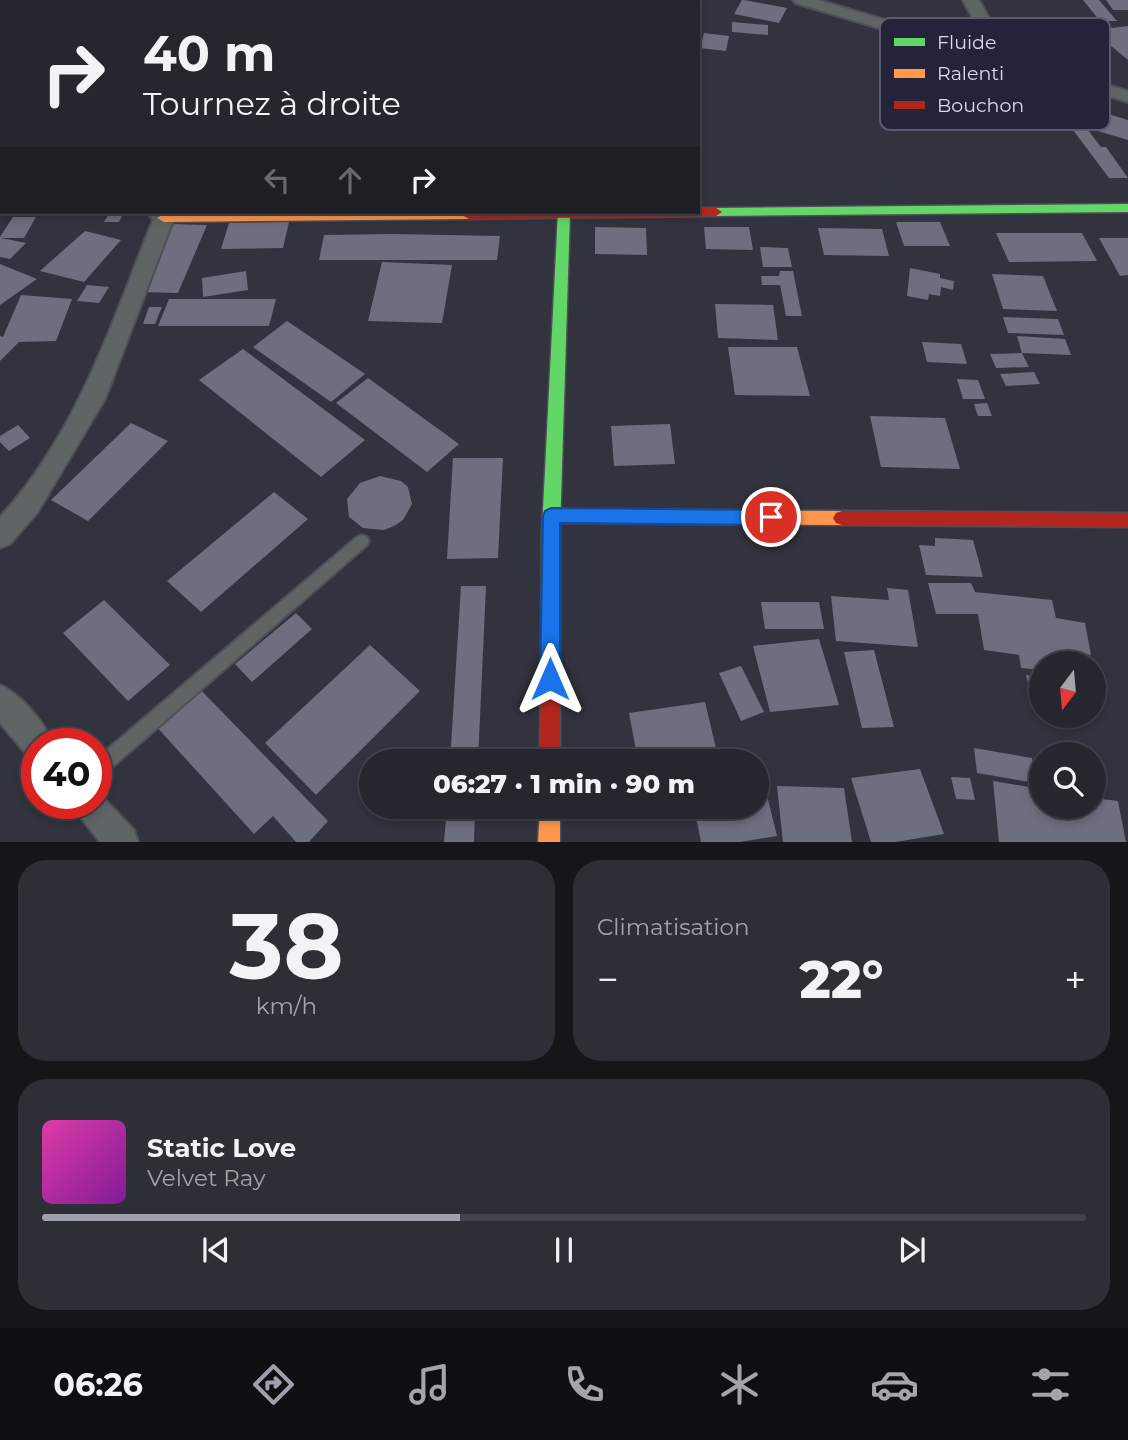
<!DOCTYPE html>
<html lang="fr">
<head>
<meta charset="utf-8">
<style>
	body { margin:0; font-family:Montserrat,sans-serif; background:#2e2e37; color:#f1f3f6; height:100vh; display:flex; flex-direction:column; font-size:26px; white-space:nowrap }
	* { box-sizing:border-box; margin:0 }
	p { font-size:23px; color:#a4a5aa }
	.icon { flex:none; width:38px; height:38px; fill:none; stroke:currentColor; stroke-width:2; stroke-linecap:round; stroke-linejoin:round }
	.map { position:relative; height:842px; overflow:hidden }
	.panel { display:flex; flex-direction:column; gap:18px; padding:18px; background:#15151a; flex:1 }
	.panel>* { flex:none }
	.banner { position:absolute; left:0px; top:0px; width:700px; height:214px; box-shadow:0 4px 10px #0003,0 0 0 2px #42434b; background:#26262f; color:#f1f3f6; overflow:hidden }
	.needle { width:46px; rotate:196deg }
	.controls { position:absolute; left:1029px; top:651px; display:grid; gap:14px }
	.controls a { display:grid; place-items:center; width:77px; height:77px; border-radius:50%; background:#26262f; box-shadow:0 4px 10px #0003,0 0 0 2px #42434b; font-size:35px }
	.speed { position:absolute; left:21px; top:728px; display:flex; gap:14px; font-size:35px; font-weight:700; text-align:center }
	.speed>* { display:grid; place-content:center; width:91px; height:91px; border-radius:50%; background:#26262f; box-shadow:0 4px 10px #0003,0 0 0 2px #42434b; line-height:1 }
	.speed .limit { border:10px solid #d22; background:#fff; color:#111 }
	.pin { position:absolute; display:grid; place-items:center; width:60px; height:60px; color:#fff; margin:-30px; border:4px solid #fff; border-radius:50%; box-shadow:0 2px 7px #0007 }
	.me { position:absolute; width:77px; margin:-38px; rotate:0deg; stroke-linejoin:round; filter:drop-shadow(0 0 5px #0008) }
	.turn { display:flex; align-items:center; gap:24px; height:147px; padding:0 28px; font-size:32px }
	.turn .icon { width:91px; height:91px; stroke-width:2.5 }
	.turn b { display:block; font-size:49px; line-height:60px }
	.lanes { display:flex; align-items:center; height:66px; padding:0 28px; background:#0003; justify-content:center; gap:35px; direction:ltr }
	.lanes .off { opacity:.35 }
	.big { font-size:52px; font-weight:800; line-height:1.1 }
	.panel .card { flex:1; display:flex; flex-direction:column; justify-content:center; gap:10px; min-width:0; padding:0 24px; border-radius:28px; background:#2e2e37 }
	.panel .dial { align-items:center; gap:0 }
	.dial b { font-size:91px; line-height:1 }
	.song { display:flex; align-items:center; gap:21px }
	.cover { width:84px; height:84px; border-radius:10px; background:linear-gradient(135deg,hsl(320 70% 55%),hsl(290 70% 35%)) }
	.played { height:7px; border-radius:4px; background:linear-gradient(90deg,#9ea0ae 40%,#42434b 40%) }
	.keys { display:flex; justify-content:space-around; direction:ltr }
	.heat { display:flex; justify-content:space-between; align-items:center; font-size:38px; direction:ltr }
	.panel .tiles { flex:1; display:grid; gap:18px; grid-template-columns:1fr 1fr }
	.card:last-child { grid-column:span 2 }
	.trip { position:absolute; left:359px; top:749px; width:410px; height:70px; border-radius:35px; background:#26262f; box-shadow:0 4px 10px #0003,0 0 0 2px #42434b; font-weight:800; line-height:70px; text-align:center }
	.dock { display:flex; height:112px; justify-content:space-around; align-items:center; background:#0f0f13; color:#a4a5aa }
	.dock .icon { width:49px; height:49px }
	.dock .current { color:#9ea0ae }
	.dock b { font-size:32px; color:#f1f3f6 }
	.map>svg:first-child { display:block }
	.building { fill:#6d6e7e }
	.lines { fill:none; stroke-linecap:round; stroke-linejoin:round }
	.lane-casing { stroke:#4e4f59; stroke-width:4 }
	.street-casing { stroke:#4e4f59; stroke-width:4 }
	.fast-casing { stroke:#4e4f59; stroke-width:3 }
	.slow-casing { stroke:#4e4f59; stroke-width:3 }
	.jam-casing { stroke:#4e4f59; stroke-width:3 }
	.lane { fill:#5e6564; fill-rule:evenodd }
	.street { fill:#5e6564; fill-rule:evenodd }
	.fast { fill:#63d668; fill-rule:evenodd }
	.slow { fill:#ff974d; fill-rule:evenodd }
	.jam { fill:#b3261e; fill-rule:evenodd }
	.route { fill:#1a73e8; stroke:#114b97; stroke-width:2 }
	.key { fill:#23243a; stroke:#595b6f; stroke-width:2 }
	.key-label { font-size:19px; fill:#d8dae9 }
</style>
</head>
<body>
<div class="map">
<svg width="1128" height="842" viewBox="0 0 1128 842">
	<rect width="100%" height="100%" fill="#33333f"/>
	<path class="building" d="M742 0H744L787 8 779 23 734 14Z
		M1083 0H1099L1117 21H1100Z
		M1106 0H1128V10H1113Z
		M732 22 768 25V35L732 32Z
		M1106 23 1112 28 1128 26V60L1093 31 1101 30 1094 24Z
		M704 33 729 36 726 51 700 48Z
		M1105 113 1128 120V140L1091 129 1095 121 1100 123Z
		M1084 125 1101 147H1106L1128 178H1109L1070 126Z
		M110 212H124L119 222H104Z
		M13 217H36L24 238H1L26 243 10 259 0 257V237Z
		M289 222 283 248 221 249 229 223Z
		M896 222H940L950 246H904Z
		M170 224 207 225 178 293 139 292Z
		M595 227 646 228 647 255 595 254Z
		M704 227H749L753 250 706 249Z
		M818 228 882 229 889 256 824 255Z
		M85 231 121 240 84 282 40 271Z
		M996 233H1082L1097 261 1009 262Z
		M393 234 500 236 497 260H319L324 235Z
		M1099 238H1128V275L1120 276Z
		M760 247 788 248 792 267H763Z
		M382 262 452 265 442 323 368 321Z
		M0 264 37 279 0 305Z
		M910 268 940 274V278L954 281 953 290 941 287 940 296 929 294 928 300 907 296Z
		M246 271 248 290 203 297 202 278Z
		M780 271H793L802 316H786L780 285H762L761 276H779Z
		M992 274 1043 276 1057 311 1003 309Z
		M87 285 109 287 99 303 77 301Z
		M21 295 72 299 56 341 19 342 0 361V336L3 337Z
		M169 299H276L269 326H158Z
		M715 304 773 305 778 340 718 338Z
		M149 307H162L155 324H143Z
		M1003 317 1058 319 1064 335 1008 333Z
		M287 321 365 374 331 402 253 347Z
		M1017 336 1065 339 1071 355 1022 353Z
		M922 342 961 344 967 364 927 362Z
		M728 347H797L810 396 735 395Z
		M243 349 365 440 321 477 199 380Z
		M1022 353 1029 367 996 368 990 354Z
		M1034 372 1040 384 1006 386 1000 374Z
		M368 378 459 444 427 472 336 403Z
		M957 379 978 380 985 399H963Z
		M987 403 992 416H978L974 404Z
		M870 416 945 418 960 469 881 467Z
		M131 423 168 441 88 521 51 500Z
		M670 424 675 464 614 466 611 426Z
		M18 425 30 438 9 451 0 442V436Z
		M453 458H503L498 558 447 559Z
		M380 476 401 481 408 487 412 504 403 520 394 526 384 530 363 528 349 517 347 499 360 483Z
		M274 492 308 519 201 612 167 581Z
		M935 538 973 540 983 577 926 575 919 545 935 546Z
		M928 583H971L975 592 1052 600 1056 618 1085 623 1091 655 1061 650 1064 658 1045 656 1046 663H1041V670L1021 668 1019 655 984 650 978 614H936Z
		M461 586H486L478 761H450Z
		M887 588 908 590 918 647 836 641 831 596 889 600Z
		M104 600 170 665 128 701 63 633Z
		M761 602H819L824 629H765Z
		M296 613 312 629 252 682 235 664Z
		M819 639 839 705 770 712 753 646Z
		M370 645 420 691 316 795 265 743Z
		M874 650 894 727 862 728 844 652Z
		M741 666 764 712 741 721 719 673Z
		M1026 675 1041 677V697L1031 696Z
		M1094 683H1099L1104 704 1094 703Z
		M197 686 328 821 309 842H296L273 816 254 834 154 724Z
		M705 702 719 761H638L629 713Z
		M974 748 1032 758 1035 783 977 773Z
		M920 769 944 834 895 842H871L851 778Z
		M951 777 970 778 975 800 956 799Z
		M993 781 1041 789V807H1094V798L1118 801 1126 842H999Z
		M777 786 844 788 852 842H783Z
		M766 791 777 836 740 842H701L694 807H756V792Z
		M447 807H475L474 842H444Z"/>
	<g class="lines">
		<g class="lane-casing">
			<path id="lane" d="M362 535 367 537 369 541 367 545 102 776 96 778V759L357 537Z"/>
		</g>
		<g class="street-casing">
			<path id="street" d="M25 0H44L24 2Z
				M231 0H247L230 2Z
				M793 0H818L990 51 963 0H979L1010 56 1128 91V102L795 3Z
				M2 9V19L0 20V10Z
				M0 100H2V112H0Z
				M147 212H169L174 218 105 399 37 513 10 544 0 548V517C77 434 112 322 153 220Z
				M0 685C21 694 45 723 53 744H37V759L27 755 0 723Z
				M96 790 134 830 138 842H100L78 814 73 803H96Z"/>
		</g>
		<g class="fast-casing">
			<path id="fast" d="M1128 204V212L716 216 710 212 716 208Z
				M558 212H570L560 530 557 535 551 537 545 535 542 530Z"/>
		</g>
		<g class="slow-casing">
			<path id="slow" d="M473 212 476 215 469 219 164 222 157 218 164 214Z
				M551 509 842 511 848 513 851 518 848 523 842 525 551 523 545 521 542 516 545 511Z
				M540 807H560V842H538Z"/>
		</g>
		<g class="jam-casing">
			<path id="jam" d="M560 0H570V2H560Z
				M698 208H716L722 212 716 216 469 219 462 215 465 212H698Z
				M842 511 1128 513V527L842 525 836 523 833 518 836 513Z
				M551 523 557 525 560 530V761H540L542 530 545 525Z"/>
		</g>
		<use href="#lane" class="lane"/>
		<use href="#street" class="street"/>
		<use href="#fast" class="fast"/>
		<use href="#slow" class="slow"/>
		<use href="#jam" class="jam"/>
	</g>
	<path class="route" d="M551 508 771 510 777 512 779 517 777 522 771 525 560 523V679L557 686 550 689 543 686 540 679 543 516 545 511Z"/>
	<rect x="880" y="18" width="230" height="112" rx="10" class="key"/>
	<rect x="894" y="38" width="31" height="8" fill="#63d668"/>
	<rect x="894" y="69" width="31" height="9" fill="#ff974d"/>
	<rect x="894" y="101" width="31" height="8" fill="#b3261e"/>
	<g class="key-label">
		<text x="937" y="49">Fluide</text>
		<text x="937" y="80">Ralenti</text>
		<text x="937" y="112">Bouchon</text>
	</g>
</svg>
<div class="controls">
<a><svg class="needle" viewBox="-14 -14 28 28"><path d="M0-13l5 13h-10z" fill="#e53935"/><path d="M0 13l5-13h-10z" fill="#a4a5aa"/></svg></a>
<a><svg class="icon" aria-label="search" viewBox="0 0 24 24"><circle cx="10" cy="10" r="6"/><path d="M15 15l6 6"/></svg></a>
</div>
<div class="speed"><div class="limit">40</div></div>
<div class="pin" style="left:771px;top:517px;background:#d93025"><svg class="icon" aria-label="arrive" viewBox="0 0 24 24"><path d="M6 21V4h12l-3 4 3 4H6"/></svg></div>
<svg class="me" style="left:550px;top:679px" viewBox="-20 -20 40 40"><path d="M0-17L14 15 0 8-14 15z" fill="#1a73e8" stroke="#fff" stroke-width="4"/></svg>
<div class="trip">06:27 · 1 min · 90 m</div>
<div class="banner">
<div class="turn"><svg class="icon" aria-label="right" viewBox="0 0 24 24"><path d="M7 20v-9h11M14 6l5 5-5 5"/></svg><div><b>40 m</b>Tournez à droite</div></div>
<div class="lanes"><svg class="icon off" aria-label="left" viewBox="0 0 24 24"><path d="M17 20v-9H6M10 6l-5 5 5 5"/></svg><svg class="icon off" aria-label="ahead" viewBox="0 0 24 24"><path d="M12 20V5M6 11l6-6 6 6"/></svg><svg class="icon" aria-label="right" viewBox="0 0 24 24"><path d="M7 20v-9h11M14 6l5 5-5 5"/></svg></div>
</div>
</div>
<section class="panel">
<div class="tiles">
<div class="card dial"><b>38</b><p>km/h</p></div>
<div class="card"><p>Climatisation</p>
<div class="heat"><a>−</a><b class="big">22°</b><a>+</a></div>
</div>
<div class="card">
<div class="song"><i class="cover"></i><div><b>Static Love</b><p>Velvet Ray</p></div></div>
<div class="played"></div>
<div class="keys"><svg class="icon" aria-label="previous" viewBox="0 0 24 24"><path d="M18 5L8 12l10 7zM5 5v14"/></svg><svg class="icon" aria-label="pause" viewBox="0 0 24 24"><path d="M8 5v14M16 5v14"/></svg><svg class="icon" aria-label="next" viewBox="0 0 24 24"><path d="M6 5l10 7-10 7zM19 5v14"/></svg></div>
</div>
</div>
</section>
<nav class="dock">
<b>06:26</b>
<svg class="icon current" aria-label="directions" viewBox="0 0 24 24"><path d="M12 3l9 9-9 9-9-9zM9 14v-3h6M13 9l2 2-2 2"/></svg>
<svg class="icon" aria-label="music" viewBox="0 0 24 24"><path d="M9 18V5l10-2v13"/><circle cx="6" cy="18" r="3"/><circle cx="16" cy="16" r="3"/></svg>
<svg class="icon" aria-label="phone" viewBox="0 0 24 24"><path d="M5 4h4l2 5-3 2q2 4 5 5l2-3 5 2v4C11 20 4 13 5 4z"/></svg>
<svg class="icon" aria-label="climate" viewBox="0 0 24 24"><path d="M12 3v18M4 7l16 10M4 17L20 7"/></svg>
<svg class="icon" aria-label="car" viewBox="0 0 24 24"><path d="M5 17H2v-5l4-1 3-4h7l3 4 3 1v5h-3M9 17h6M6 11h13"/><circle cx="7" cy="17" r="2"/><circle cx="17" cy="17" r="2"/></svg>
<svg class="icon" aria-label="filters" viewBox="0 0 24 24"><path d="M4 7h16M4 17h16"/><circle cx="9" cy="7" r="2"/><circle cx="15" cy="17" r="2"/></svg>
</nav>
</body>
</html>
